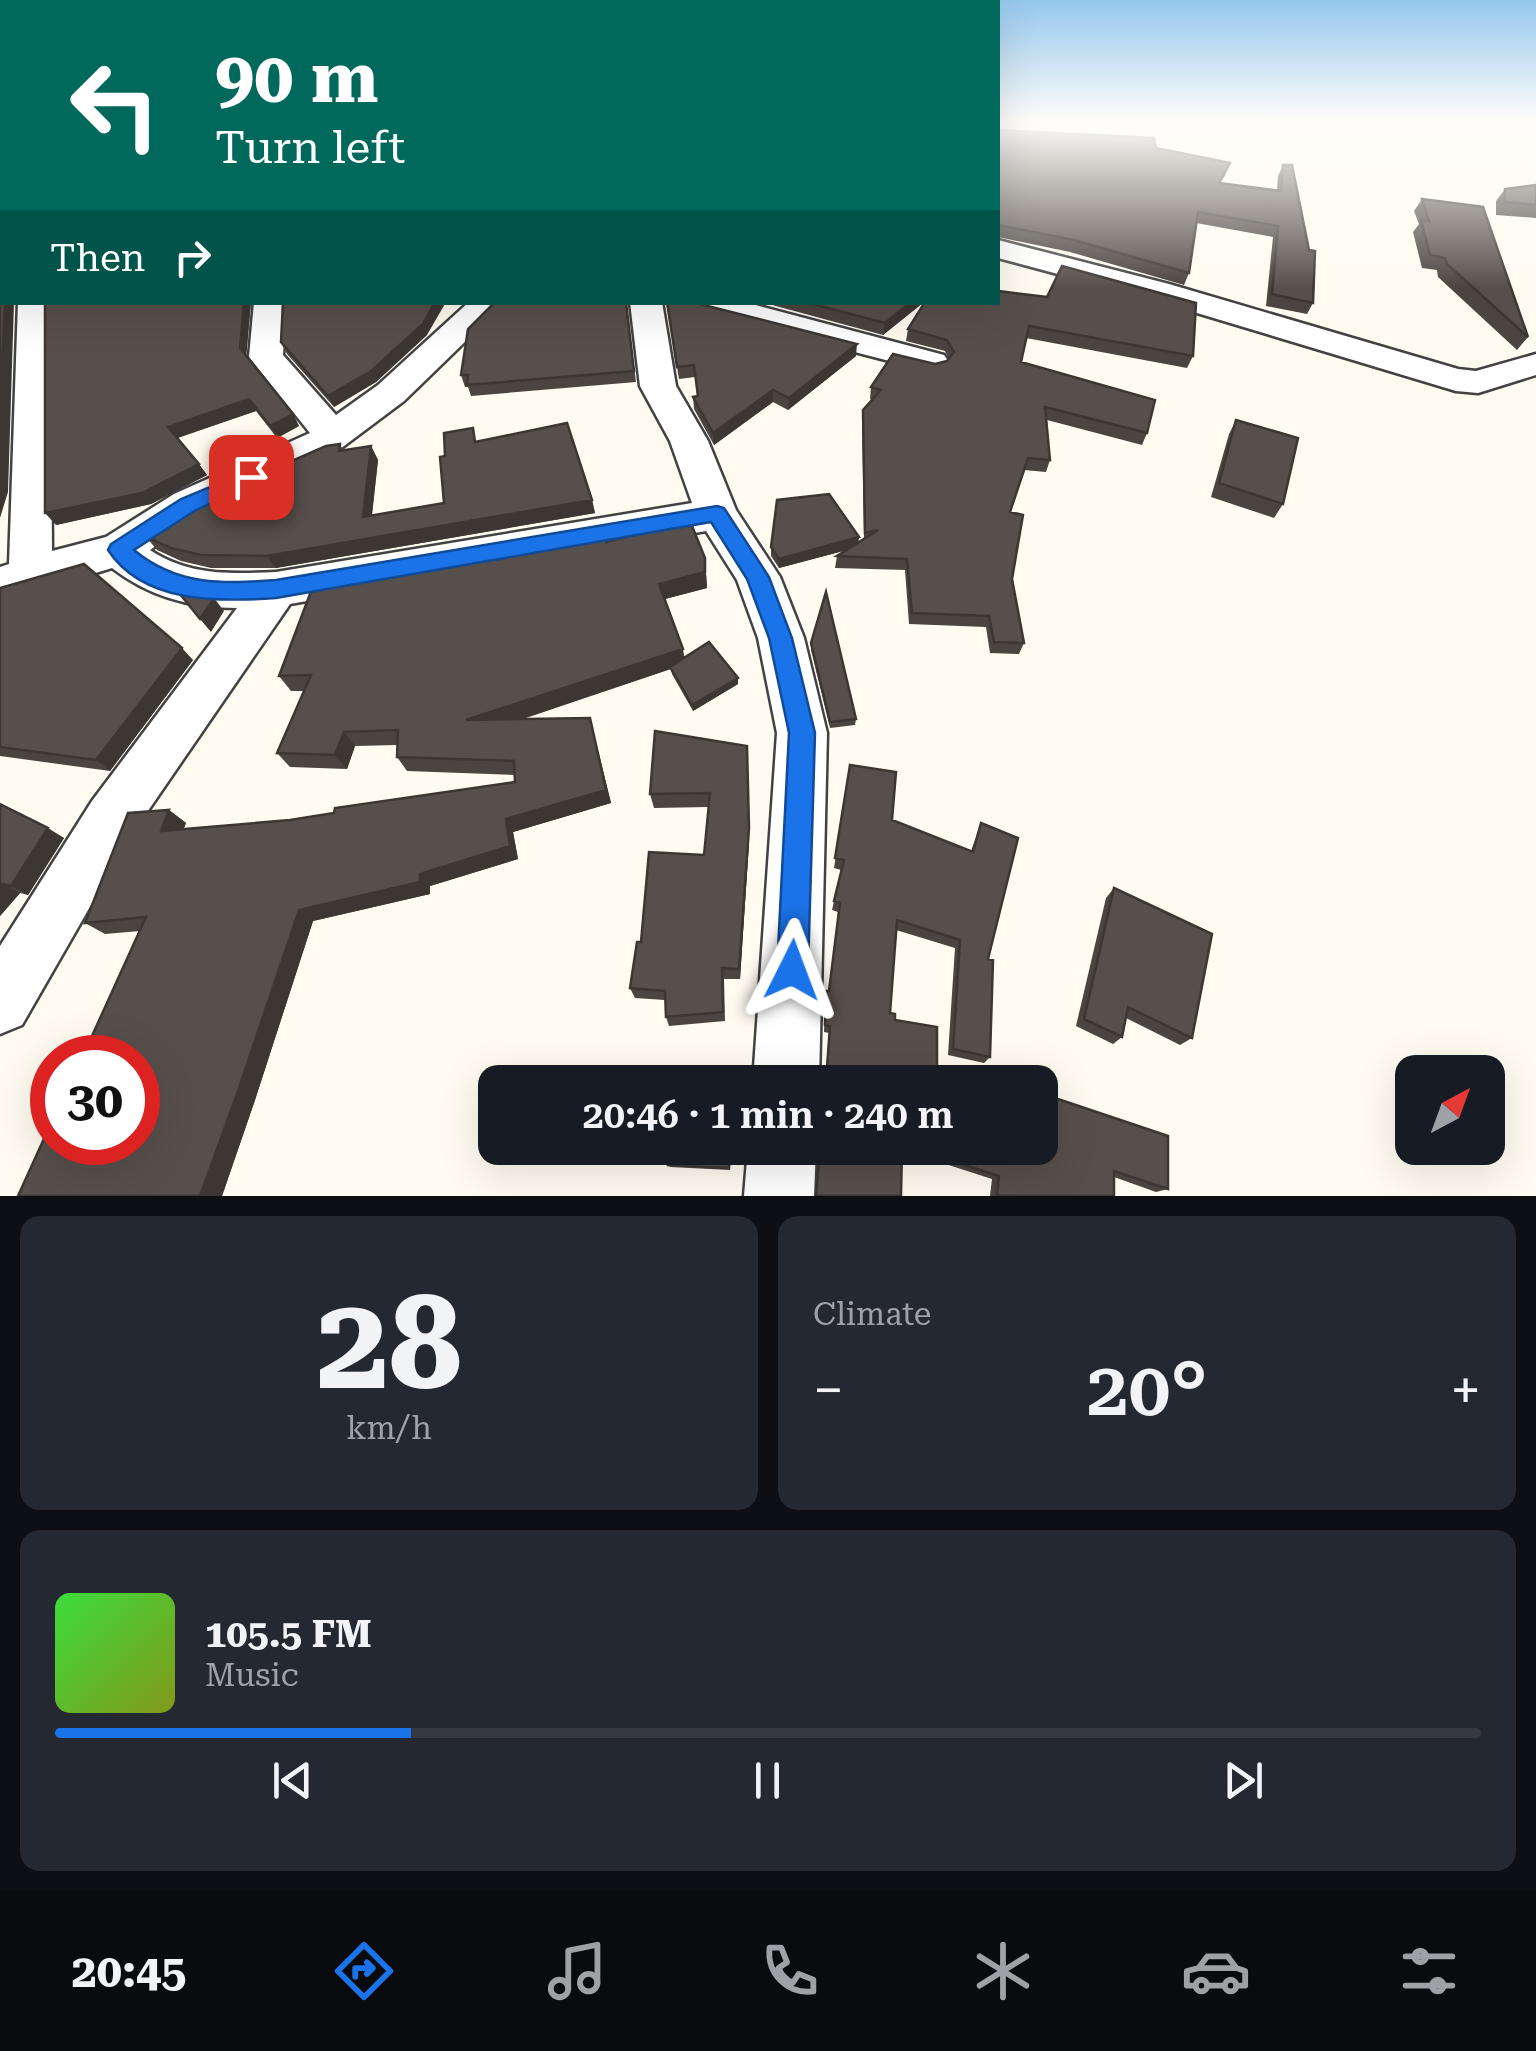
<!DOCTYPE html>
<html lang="en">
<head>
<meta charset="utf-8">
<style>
	body { margin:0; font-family:"Roboto Serif",serif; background:#242831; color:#f1f3f6; height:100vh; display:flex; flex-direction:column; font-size:38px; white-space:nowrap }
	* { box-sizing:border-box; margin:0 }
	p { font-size:32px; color:#9ea1a6 }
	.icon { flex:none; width:55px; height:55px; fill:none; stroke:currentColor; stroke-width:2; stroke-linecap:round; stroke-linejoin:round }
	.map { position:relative; height:1196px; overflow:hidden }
	.side { display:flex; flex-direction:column; gap:20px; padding:20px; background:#0d0f14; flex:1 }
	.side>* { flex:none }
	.banner { position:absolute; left:0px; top:0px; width:1000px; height:305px; box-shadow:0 10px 40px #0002; background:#00695c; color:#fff; overflow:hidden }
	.needle { width:65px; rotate:41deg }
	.fabs { position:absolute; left:1395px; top:1055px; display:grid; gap:20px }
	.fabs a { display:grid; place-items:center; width:110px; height:110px; border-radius:20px; background:#171b24; box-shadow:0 10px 40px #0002; font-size:50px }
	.speed { position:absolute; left:30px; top:1035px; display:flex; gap:20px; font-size:50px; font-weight:700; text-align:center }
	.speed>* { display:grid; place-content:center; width:130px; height:130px; border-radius:50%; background:#171b24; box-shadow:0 10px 40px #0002; line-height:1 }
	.speed .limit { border:15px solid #d22; background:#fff; color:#111 }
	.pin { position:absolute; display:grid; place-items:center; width:85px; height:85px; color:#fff; margin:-42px; border-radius:20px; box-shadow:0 5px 15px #0006 }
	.me { position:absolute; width:110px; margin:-55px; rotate:3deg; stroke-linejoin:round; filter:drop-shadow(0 0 8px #0008) }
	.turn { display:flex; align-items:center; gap:35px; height:210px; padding:0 50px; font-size:45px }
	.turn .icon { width:130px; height:130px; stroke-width:2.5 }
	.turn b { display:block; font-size:70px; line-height:85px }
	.then { display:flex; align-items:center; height:95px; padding:0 50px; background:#0003; gap:20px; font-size:38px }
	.big { font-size:75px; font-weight:600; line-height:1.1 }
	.side .card { flex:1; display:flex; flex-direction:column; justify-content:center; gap:15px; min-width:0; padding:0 35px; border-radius:20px; background:#242831 }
	.side .dial { align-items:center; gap:0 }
	.dial b { font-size:130px; line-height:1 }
	.song { display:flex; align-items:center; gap:30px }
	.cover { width:120px; height:120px; border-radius:15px; background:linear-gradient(135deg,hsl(120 70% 55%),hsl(70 70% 35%)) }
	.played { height:10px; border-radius:5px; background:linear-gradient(90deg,#1a73e8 25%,#363941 25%) }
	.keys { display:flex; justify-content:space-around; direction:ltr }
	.heat { display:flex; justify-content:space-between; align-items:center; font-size:55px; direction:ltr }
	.side .tiles { flex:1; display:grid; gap:20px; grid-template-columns:1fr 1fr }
	.card:last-child { grid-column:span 2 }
	.trip { position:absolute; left:478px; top:1065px; width:580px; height:100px; border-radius:20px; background:#171b24; box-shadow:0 10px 40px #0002; font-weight:600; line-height:100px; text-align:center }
	.tab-bar { display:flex; height:160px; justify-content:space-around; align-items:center; background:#090b0e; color:#9ea1a6 }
	.tab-bar .icon { width:70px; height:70px }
	.tab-bar .selected { color:#1a73e8 }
	.tab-bar b { font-size:45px; color:#f1f3f6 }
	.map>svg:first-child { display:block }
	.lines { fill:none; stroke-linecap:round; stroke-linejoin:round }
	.street-casing { stroke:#424242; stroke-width:5 }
	.street { fill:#fff; fill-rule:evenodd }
	.wall { fill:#4b4440 }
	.shaded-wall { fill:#3d3734 }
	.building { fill:#574f4b; stroke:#3d3734; stroke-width:2.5 }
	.route { fill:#1a73e8; stroke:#114b97; stroke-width:2.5 }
</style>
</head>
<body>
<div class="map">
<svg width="1536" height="1196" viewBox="0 0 1536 1196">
	<rect width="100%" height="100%" fill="#fffbf1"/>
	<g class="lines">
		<g class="street-casing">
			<path id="street" d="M998 240 1169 284 1458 369 1476 371 1536 354V375L1478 393 1456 391 1147 298 998 258Z
				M18 302H50L52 551 106 537 174 494 310 433 249 357 254 302H286L283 355 336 415 378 385 469 302H506L404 401 328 458 202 514 150 550C190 576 230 574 276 572L692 503 670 441 640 386 630 302H662L676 386 708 441 736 510 780 577 804 638 827 733 819 1082H753L777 733 758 638 737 580 706 531 290 604 130 837 22 1025 0 1034V946L92 801 237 608C191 608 148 596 112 568L0 602V567L9 564Z
				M683 302H744L944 355 949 362 944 369 932 372 688 309Z
				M748 1148H816L814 1196H744Z"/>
		</g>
		<use href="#street" class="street"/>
	</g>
	<path class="wall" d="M998 130 1156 148 1226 174 1220 183 1277 191 1278 176 1283 165 1313 303 1307 314 1266 306 1273 237 1196 223 1189 273 1184 285 1070 252 998 237Z
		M1536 185V218L1496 215V201L1505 189Z
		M1422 199 1528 337 1517 350 1438 277 1437 270 1422 268 1413 232 1419 224 1414 211Z
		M251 302 246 356 293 414 299 426 277 438 256 411 178 438 207 475 151 504 56 525Z
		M626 302 636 382 471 396 468 387H465L461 375Z
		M666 302 856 356 788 410 773 402 714 445 694 409 693 397 697 396 695 377 679 379Z
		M761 302H924L883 335Z
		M925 302 1193 356 1187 368 1026 338 1021 362 1147 433 1142 445 1047 420 1050 460 1046 472 1024 470 1010 512 1012 579 1024 643 1019 654 990 653 986 627 909 624 905 570 835 568 837 556 847 550 779 568 771 556V547L858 543 864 539 862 422 863 410 872 400 870 399 871 387 947 361 949 359 945 351 906 341 908 329Z
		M427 335 376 382 334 407 287 354 281 342Z
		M1236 420 1283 504 1274 518 1211 497 1229 434Z
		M478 442 592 500 595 513 276 568H211L181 561 157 550 146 537 340 444 343 450 371 446 378 460 372 516 444 503 445 456Z
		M606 542 705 558 707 588 665 599 685 658 738 684 693 711 672 674 671 669 520 720 590 718 611 803 513 832 518 859 430 886V894L313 921 255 1100 222 1196H18L140 931 105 934 85 923 169 810 186 823 183 829 290 820 515 782V775L407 771 397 757V745L355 746 347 769 290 767 277 753 304 691H291L279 676Z
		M0 588 193 660 110 771 0 756Z
		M811 643 856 719 855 725 830 728 811 650Z
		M747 746 749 842 740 979H724L725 1021 669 1026 666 1017 665 1000 635 998 630 988 641 942 704 855 708 807 654 808 650 794Z
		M850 765 892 820 971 851 981 823 988 959 990 1057 984 1063 948 1055 955 948 896 930 890 1013 937 1082H825L829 1033 824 1032 825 999 826 991H829L838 912 832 910 841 870 834 868Z
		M0 804 64 838 28 895 20 893 0 916Z
		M1114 888 1192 1038 1180 1045 1126 1018 1122 1037 1113 1044 1076 1026 1106 898Z
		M1040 1093 1168 1189 1156 1192 1114 1177V1196H990L992 1179 902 1150 901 1196H815L819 1148H1040Z
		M731 1148 730 1170 670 1167 668 1165Z"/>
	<path class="shaded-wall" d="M5 302H14L8 492 0 518V408Z
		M244 302H251L246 359 240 348Z
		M435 302H446L427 335 376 382 334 407 328 396Z
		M911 302H924L883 335 885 323Z
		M857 344 856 356 788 410 789 398Z
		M773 390V402L714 445 713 433Z
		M249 399 256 411 176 438 168 427Z
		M293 414 299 426 277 438 270 426Z
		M371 446 378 460 370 530 363 517Z
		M199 464 207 475 151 504 56 525 45 513Z
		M592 500 595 513 276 568 267 556Z
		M859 537 858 547 779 568V559Z
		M705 558 707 588 661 600 659 584Z
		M214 598 224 611 211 632 200 619Z
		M182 648 193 660 110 771 96 760Z
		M683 649 685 664 474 735 466 720Z
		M738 678V684L693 711 692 705Z
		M590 718 611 803 513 832 518 859 430 886V894L313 921 255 1100 222 1196H200L299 910 420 874 506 819Z
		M344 732 355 746 347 769 335 755Z
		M747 746 749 842 740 979 739 969Z
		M169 810 186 823 178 844 161 831Z
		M48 828 64 838 28 895 11 886Z
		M3 884 20 893 0 916V887Z"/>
	<path class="building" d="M0 121H2V302H5L0 408Z
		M998 130 1154 138 1156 148 1230 163 1219 183 1281 191 1283 165H1292L1309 250 1315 251 1313 303 1272 294 1278 226 1198 212 1189 273 1074 240 998 225Z
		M1536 185V205L1505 202V189Z
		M1422 199 1483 207 1528 337 1447 264 1445 258 1430 255 1421 220 1429 221Z
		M1062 266 1196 303 1193 356 1029 326 1021 362 1155 400 1147 433 1045 407 1050 460 1028 458 1010 512 1023 515 1012 579 1024 643 994 642 989 616 912 613 907 559 837 556 878 530 865 533 863 410 881 390 871 387 893 354 935 364 947 361 954 352 947 340 908 329 925 302H998V291L1047 297Z
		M45 302H244L240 348 293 414 270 426 249 399 168 427 199 464 142 493 45 513Z
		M283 302H435L423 324 371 371 328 396 281 342Z
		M495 302H626L634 371 467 385 468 375H461L468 329Z
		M667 302H692L857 344 789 398 773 390 713 433 693 397 698 396 694 365 677 367Z
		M805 302H911L885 323Z
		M1236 420 1298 438 1283 504 1219 483Z
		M567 423 592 500 267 556 201 555 171 548 146 537 194 504 326 446 340 444 339 451 371 446 363 517 444 503 440 457 445 456 444 433 473 428 475 442Z
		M829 494 859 537 779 559 771 547 777 500Z
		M690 521 705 558V572L659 584 683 649 466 720 590 718 606 790 506 819 510 846 420 874V882L299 910 237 1094 200 1196H18L52 1121V1142H138V1058H82L146 917 85 923 128 813 169 810 161 831 290 820 334 813 335 808 515 782 514 761 397 757 398 730 344 732 335 755 277 753 311 675 279 676 313 586 604 536 606 542Z
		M84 564 182 648 96 760 0 747V588Z
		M826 592 856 719 830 722 811 643Z
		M180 594 214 598 200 619Z
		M709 642 738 678 692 705 670 667Z
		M655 731 747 746 749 828 739 969 722 968 723 1012 666 1017 665 991 630 988 637 942H641L649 852 704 855 710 793 650 794Z
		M850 765 896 772 892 820 973 852 981 823 1018 838 988 959 993 960 990 1057 953 1049 960 940 897 920 890 1013 895 1014V1020L937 1027V1082H826L830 1026 825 1025 826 991H829L840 903 834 901 844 860 835 858Z
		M0 804 48 828 11 886 3 884 0 887Z
		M1114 888 1212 934 1192 1038 1128 1007 1122 1037 1084 1019Z
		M1040 1093 1168 1136V1189L1114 1171V1196H997L999 1176 911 1148H1040Z
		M669 1148H730L729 1168 668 1165Z
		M820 1148H902L901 1196H816Z"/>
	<linearGradient id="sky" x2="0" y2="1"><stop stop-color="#94c7ed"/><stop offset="0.42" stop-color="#fffdf9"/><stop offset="1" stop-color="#fffdf9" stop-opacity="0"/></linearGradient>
	<rect width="1536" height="288" fill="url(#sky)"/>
	<path class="route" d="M251 470 261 477 258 482 196 510 134 550C177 586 223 584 276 580L717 506 724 508 769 577 792 638 815 733 808 970 803 980 792 985 781 980 777 970 789 733 769 638 747 579 711 522 276 598C220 602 143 604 108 550L111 544 181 499Z"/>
</svg>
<div class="fabs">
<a><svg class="needle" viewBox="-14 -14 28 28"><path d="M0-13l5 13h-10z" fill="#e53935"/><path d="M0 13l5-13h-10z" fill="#9ea1a6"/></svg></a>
</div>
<div class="speed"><div class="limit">30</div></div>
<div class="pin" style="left:251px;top:477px;background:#d93025"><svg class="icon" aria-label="arrive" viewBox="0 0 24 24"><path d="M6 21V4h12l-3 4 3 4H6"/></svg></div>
<svg class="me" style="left:792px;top:970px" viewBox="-20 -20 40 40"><path d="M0-17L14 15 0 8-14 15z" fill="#1a73e8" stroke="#fff" stroke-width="4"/></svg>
<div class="trip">20:46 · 1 min · 240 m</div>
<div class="banner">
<div class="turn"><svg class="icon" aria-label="left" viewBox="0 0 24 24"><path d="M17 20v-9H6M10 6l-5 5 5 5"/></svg><div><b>90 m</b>Turn left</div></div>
<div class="then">Then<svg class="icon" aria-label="right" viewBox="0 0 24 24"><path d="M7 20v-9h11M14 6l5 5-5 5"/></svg></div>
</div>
</div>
<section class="side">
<div class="tiles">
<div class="card dial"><b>28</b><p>km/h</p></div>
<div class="card"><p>Climate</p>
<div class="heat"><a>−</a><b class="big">20°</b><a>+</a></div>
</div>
<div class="card">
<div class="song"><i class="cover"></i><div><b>105.5 FM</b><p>Music</p></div></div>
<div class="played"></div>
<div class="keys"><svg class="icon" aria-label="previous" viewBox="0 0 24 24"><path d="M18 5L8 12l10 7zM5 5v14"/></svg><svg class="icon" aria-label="pause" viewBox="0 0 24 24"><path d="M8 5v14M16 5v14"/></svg><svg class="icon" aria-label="next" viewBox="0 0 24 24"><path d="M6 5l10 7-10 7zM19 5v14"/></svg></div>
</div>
</div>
</section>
<nav class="tab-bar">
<b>20:45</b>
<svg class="icon selected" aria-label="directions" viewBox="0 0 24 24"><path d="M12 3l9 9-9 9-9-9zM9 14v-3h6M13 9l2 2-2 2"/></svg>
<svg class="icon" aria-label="music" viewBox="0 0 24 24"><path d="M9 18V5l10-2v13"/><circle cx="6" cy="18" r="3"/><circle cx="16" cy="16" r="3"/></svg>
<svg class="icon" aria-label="phone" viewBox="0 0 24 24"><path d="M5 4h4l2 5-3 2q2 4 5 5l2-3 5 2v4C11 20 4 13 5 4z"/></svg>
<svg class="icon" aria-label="climate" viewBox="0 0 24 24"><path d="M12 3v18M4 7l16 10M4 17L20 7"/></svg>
<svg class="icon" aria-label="car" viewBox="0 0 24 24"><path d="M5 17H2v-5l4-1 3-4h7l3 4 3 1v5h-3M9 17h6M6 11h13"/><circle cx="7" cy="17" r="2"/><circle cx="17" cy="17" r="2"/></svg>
<svg class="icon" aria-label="filters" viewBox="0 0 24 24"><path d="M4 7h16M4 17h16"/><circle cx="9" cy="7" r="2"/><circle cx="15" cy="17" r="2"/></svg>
</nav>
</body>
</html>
